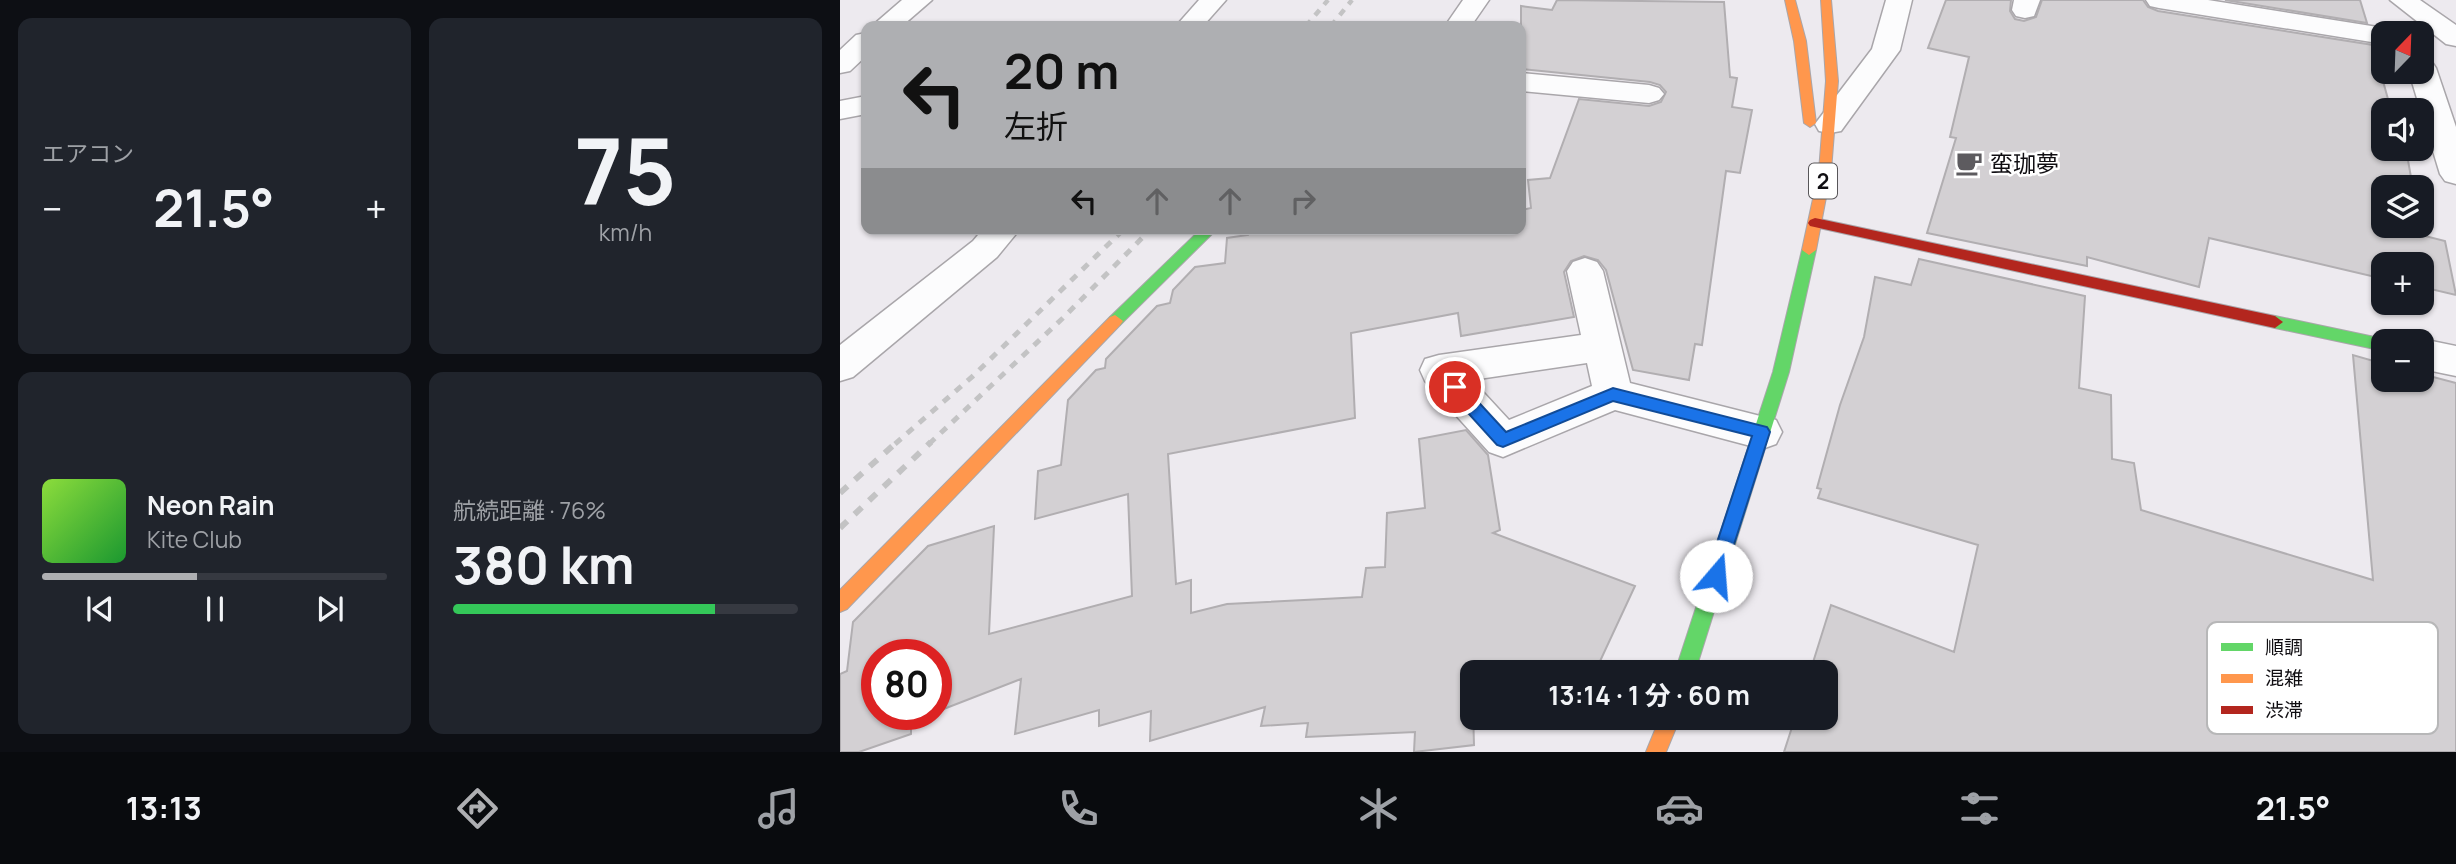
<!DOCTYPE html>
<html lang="ja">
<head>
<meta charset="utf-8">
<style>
	body { margin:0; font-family:Manrope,"Noto Sans JP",sans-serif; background:#20242c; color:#f1f3f6; height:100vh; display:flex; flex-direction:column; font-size:26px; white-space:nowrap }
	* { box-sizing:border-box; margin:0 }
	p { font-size:23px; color:#9ea1a6 }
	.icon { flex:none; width:38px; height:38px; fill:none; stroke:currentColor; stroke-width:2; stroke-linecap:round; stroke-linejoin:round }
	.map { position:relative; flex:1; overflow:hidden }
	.drawer { display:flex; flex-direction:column; gap:18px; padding:18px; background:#0d0f14; width:840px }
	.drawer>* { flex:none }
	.top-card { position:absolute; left:21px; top:21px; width:665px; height:214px; border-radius:14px; box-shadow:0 2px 5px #0004; background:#aeafb2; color:#111; overflow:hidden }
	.needle { width:46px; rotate:23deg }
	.controls { position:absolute; left:1531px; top:21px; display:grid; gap:14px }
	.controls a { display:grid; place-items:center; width:63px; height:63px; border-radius:14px; background:#171b24; box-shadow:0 2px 5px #0004; font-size:35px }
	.speed { position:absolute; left:21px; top:639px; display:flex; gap:14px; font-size:35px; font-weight:700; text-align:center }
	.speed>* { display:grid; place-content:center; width:91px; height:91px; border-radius:50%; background:#171b24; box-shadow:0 2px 5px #0004; line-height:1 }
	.speed .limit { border:10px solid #d22; background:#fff; color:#111 }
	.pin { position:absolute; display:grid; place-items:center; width:60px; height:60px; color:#fff; margin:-30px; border:4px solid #fff; border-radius:50%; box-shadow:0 2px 7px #0007 }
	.me { position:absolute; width:77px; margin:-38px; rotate:18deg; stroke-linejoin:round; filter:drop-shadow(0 0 5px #0008) }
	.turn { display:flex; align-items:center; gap:24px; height:147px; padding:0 28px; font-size:32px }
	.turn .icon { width:91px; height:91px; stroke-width:2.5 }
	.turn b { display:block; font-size:49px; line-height:60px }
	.lanes { display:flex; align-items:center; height:66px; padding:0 28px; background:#0003; justify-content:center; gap:35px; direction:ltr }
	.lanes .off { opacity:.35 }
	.big { font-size:52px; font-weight:700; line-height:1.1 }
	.drawer .tile { flex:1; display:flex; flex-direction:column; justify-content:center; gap:10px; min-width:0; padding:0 24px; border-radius:14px; background:#20242c }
	.drawer .dial { align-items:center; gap:0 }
	.dial b { font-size:91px; line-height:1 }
	.song { display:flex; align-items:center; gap:21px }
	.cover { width:84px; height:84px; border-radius:10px; background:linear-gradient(135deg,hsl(90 70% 55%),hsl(130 70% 35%)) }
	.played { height:7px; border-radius:4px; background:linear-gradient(90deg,#aeafb2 45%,#363941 45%) }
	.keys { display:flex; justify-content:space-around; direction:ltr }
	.heat { display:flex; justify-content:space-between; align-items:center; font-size:38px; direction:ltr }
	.charge { height:10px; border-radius:5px; background:linear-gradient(90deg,#34c759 76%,#363941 0) }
	.drawer .tiles { flex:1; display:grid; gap:18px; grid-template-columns:repeat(2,1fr) }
	.trip { position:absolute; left:620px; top:660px; width:378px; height:70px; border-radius:14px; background:#171b24; box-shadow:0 2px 5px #0004; font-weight:700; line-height:70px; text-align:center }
	.menu { display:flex; height:112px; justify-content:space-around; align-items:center; background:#090b0e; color:#9ea1a6 }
	.menu .icon { width:49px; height:49px }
	.menu .selected { color:#aeafb2 }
	.menu b { font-size:32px; color:#f1f3f6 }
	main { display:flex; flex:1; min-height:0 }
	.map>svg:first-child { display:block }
	.building { fill:#d3d0d3; stroke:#b1aeb1; stroke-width:2 }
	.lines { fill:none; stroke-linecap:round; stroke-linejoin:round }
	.street-casing { stroke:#a9a6aa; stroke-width:3 }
	.fast-casing { stroke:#a9a6aa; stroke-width:2 }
	.slow-casing { stroke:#a9a6aa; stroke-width:2 }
	.jam-casing { stroke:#a9a6aa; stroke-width:2 }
	.street { fill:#fcfcfd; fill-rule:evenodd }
	.fast { fill:#63d668; fill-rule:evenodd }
	.slow { fill:#ff974d; fill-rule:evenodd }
	.jam { fill:#b3261e; fill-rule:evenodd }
	.rail-far2 { stroke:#c3c3c4; stroke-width:4.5; stroke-dasharray:7 7; stroke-linecap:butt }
	.rail-far1 { stroke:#c3c3c4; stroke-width:5; stroke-dasharray:8 8; stroke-linecap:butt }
	.rail { stroke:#c3c3c4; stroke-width:6; stroke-dasharray:10 10; stroke-linecap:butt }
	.route { fill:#1a73e8; stroke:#114b97; stroke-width:2 }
	.labels { text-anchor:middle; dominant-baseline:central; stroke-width:5; stroke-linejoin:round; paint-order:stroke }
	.shield { fill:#fff; stroke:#585659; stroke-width:2 }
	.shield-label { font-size:21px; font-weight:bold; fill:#100e12 }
	.poi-label { font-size:23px; fill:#100e12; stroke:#fff; text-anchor:start }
	.key { fill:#fff; stroke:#b7b7b8; stroke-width:2 }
	.key-label { font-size:19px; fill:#100e12 }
</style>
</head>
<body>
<main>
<section class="drawer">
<div class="tiles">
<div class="tile"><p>エアコン</p>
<div class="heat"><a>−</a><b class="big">21.5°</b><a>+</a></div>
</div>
<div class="tile dial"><b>75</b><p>km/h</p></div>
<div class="tile">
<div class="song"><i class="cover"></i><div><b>Neon Rain</b><p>Kite Club</p></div></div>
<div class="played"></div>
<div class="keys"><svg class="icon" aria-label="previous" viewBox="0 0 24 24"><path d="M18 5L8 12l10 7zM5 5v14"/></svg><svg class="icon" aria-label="pause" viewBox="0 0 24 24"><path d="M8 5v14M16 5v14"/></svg><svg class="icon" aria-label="next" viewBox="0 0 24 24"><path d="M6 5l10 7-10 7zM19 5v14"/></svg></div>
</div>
<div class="tile"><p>航続距離 · 76%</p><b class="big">380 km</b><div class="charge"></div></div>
</div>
</section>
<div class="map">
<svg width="1616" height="752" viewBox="0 0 1616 752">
	<rect width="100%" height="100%" fill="#edeaef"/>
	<path class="building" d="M717 0 884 2 890 77 897 78 892 107 912 110 900 173 886 171 862 345 855 344 849 380 793 370 766 270 758 260 744 256 731 261 724 272 734 317 621 336 618 313 511 333 515 418 328 454 336 584 351 580V613L387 604 522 597 526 568 545 567 547 513 585 508 579 439 626 430 648 455 660 530 653 533 795 586 755 672H632L634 745 574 752 575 732 466 737 468 723 421 726 425 707 310 741 311 711 259 726V710L175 734 181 679 96 712V654H37V714H91L71 722V734L19 752H0V674L7 671 13 622 88 546 154 526 149 634 292 596 288 494 195 519 198 471 221 465 228 400 256 370 265 368 266 359 317 306 330 303 333 290 355 267 385 263 387 238 408 235V229H681V210L691 208 688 180 710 178 739 99 809 106 821 102 826 92 820 85 810 82 681 69V6L712 10Z
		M1106 0H1171L1170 11 1175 19 1184 21 1196 17 1202 0H1303L1308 7 1318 11 1533 45 1551 110H1544V149H1566L1572 183 1576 184V187H1544V226H1580L1581 235 1605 241 1616 295 1582 287V264H1544V279L1369 238 1359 287 1247 257V266L1087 233 1116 138 1110 137 1129 57 1088 48Z
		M1385 0H1520L1527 23Z
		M1079 259 1245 296 1239 388 1271 395 1272 459 1294 463 1301 510 1533 580 1513 355 1544 364V380H1582V374L1616 383V752H944L955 718H985V672H970L991 605 1114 652 1138 545 978 498 981 489 977 488 1000 405 1024 337 1035 277 1071 285Z"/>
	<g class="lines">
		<g class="street-casing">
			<path id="street" d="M62 0H92L62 26H32Z
				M359 0H386L363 26H336Z
				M623 0H649L631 26H605Z
				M1046 0H1072L1060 50 1001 131 990 133 979 131 975 124 1032 49Z
				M1174 0H1200L1194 16 1185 18 1176 16 1172 10Z
				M1306 0H1368L1544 28 1556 33H1544V44L1319 8 1310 6Z
				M1550 0H1580L1616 25V46L1606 44Z
				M26 33V56L10 71 0 73V50L16 35Z
				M1582 60 1592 62 1596 68 1616 127V184L1605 181 1600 174 1569 72H1582Z
				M681 73 809 85 819 88 824 94 819 100 809 103 681 91Z
				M26 96V114L0 119V101Z
				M143 229H180L157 257 13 377 0 381V345L133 241Z
				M745 258 757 262 763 271 790 383 936 420 942 432 936 444 922 449 775 410 663 457 649 452 585 381 580 370 585 359 599 355 741 335 727 271 733 262ZM747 363 752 386 669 420 632 380Z
				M1582 339 1616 346V376L1582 369V341H1576Z"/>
		</g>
		<g class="fast-casing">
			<path id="fast" d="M361 229H377L280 325H270L267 321 270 317Z
				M969 245 976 250 949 372 855 672H835L933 372 962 250Z
				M1435 316 1544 339 1550 341H1544V351L1435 328 1427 322Z"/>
		</g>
		<g class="slow-casing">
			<path id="slow" d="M945 0H955L966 41 976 123 970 127 964 123 954 41Z
				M981 0H991L998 81 991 171 976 250 969 255 962 250 979 171 986 81Z
				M275 315 283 321 280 325 7 609 0 612V590L270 317Z
				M820 718H840L826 752H806Z"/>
		</g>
		<g class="jam-casing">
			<path id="jam" d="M975 218 1435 316 1443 322 1435 328 970 226 968 223 970 220Z"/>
		</g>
		<use href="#street" class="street"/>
		<use href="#fast" class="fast"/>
		<use href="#slow" class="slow"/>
		<use href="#jam" class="jam"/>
		<path class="rail-far2" d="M466 26 488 0
			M491 26 512 0"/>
		<path class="rail-far1" d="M55 444 133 376 284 229
			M89 444 223 318 311 229"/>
		<path class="rail" d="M0 493 57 442
			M0 528 91 442"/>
	</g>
	<path class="route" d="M615 381 621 383 666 432 773 388 927 427 930 432 882 582 876 584 869 582 866 576 912 436 773 401 663 447 657 445 609 392 607 387Z"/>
	<defs>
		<g id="cafe-bare" transform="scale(2.1)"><path d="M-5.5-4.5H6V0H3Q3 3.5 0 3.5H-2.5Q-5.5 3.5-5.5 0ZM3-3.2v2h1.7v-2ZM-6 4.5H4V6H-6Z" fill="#5d5b5f" stroke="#fff" stroke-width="2.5" paint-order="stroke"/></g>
	</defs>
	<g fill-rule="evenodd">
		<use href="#cafe-bare" x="1129" y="163"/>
	</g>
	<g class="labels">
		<rect class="shield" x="969" y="163.5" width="28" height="35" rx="5"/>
		<g class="shield-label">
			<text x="983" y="181">2</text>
		</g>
		<g class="poi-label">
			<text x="1150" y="163">蛮珈夢</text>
		</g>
	</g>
	<rect x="1367" y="622" width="231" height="112" rx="10" class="key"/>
	<rect x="1381" y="643" width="32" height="8" fill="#63d668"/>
	<rect x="1381" y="674" width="32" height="9" fill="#ff974d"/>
	<rect x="1381" y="706" width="32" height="8" fill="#b3261e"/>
	<g class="key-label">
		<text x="1425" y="654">順調</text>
		<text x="1425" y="685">混雑</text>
		<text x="1425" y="717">渋滞</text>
	</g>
</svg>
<div class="controls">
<a><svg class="needle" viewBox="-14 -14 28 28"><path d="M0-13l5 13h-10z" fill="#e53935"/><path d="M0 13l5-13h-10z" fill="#9ea1a6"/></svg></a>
<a><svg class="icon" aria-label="sound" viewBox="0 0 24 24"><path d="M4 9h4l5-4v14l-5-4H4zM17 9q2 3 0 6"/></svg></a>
<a><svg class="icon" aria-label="layers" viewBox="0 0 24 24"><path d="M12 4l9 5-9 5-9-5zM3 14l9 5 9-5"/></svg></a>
<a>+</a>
<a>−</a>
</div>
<div class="speed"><div class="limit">80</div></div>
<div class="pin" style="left:615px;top:387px;background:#d93025"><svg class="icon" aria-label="arrive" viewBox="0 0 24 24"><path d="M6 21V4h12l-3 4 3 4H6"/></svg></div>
<svg class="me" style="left:876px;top:576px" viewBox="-20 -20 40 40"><circle r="19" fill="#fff"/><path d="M0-13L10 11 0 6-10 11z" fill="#1a73e8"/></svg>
<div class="trip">13:14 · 1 分 · 60 m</div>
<div class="top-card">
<div class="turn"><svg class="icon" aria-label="left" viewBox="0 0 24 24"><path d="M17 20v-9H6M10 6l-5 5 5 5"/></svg><div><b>20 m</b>左折</div></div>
<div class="lanes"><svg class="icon" aria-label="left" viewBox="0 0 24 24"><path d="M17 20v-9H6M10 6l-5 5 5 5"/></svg><svg class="icon off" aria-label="ahead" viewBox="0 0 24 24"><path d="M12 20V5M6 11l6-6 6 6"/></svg><svg class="icon off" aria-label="ahead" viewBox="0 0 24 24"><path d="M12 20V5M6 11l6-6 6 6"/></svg><svg class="icon off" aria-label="right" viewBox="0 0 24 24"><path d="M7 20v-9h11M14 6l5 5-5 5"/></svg></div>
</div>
</div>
</main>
<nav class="menu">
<b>13:13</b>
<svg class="icon selected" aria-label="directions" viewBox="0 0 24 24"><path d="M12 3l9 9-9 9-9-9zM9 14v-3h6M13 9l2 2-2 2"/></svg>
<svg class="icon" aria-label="music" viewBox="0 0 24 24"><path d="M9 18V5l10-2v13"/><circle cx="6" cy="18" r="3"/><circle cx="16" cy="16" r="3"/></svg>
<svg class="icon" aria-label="phone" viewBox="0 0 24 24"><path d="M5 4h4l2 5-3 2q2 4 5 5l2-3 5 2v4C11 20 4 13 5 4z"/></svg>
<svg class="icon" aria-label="climate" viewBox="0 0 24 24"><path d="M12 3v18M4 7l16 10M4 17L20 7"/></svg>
<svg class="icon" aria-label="car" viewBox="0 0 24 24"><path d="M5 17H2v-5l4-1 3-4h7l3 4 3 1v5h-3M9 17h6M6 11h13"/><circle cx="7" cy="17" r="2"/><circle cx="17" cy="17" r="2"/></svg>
<svg class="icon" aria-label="filters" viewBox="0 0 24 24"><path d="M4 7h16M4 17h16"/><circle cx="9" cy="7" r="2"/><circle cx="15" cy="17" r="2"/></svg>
<b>21.5°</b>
</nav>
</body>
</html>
